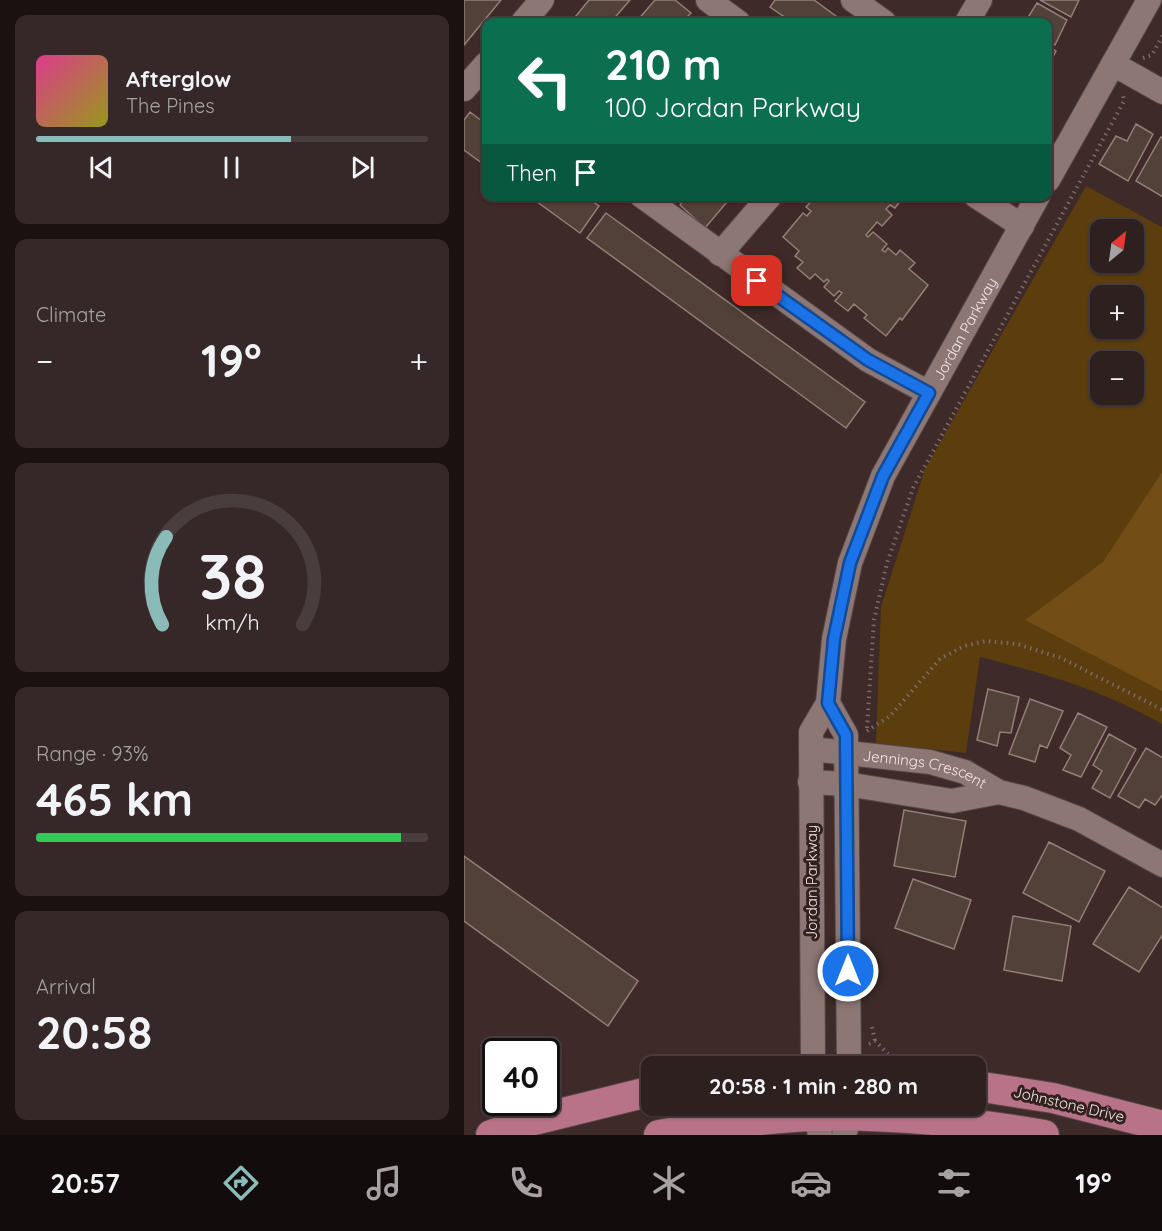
<!DOCTYPE html>
<html lang="en">
<head>
<meta charset="utf-8">
<style>
	body { margin:0; font-family:Quicksand,sans-serif; background:#362828; color:#f1f3f6; height:100vh; display:flex; flex-direction:column; font-size:22px; white-space:nowrap }
	* { box-sizing:border-box; margin:0 }
	p { font-size:20px; color:#a7a3a4 }
	.icon { flex:none; width:33px; height:33px; fill:none; stroke:currentColor; stroke-width:2; stroke-linecap:round; stroke-linejoin:round }
	.map { position:relative; flex:1; overflow:hidden }
	.sheet { display:flex; flex-direction:column; gap:15px; padding:15px; background:#191211; width:464px }
	.sheet>* { flex:none }
	.guide { position:absolute; left:18px; top:18px; width:570px; height:183px; border-radius:12px; box-shadow:0 2px 4px #0004,0 0 0 2px #493e3d; background:#0b6e4f; color:#fff; overflow:hidden }
	.needle { width:39px; rotate:29deg }
	.buttons { position:absolute; left:626px; top:219px; display:grid; gap:12px }
	.buttons a { display:grid; place-items:center; width:54px; height:54px; border-radius:12px; background:#2e201f; box-shadow:0 2px 4px #0004,0 0 0 2px #493e3d; font-size:30px }
	.speed { position:absolute; left:18px; top:1038px; display:flex; gap:12px; font-size:30px; font-weight:700; text-align:center }
	.speed>* { display:grid; place-content:center; width:78px; height:78px; border-radius:50%; background:#2e201f; box-shadow:0 2px 4px #0004,0 0 0 2px #493e3d; line-height:1 }
	.speed .limit { border:3px solid #111; border-radius:9px; background:#fff; color:#111 }
	.pin { position:absolute; display:grid; place-items:center; width:51px; height:51px; color:#fff; margin:-26px; border-radius:12px; box-shadow:0 3px 9px #0006 }
	.me { position:absolute; width:66px; margin:-33px; rotate:0deg; stroke-linejoin:round; filter:drop-shadow(0 0 4px #0008) }
	.turn { display:flex; align-items:center; gap:21px; height:126px; padding:0 24px; font-size:27px }
	.turn .icon { width:78px; height:78px; stroke-width:2.5 }
	.turn b { display:block; font-size:42px; line-height:51px }
	.then { display:flex; align-items:center; height:57px; padding:0 24px; background:#0003; gap:12px; font-size:22px }
	.big { font-size:45px; font-weight:700; line-height:1.1 }
	.sheet .card { flex:1; display:flex; flex-direction:column; justify-content:center; gap:9px; min-width:0; padding:0 21px; border-radius:12px; background:#362828 }
	.sheet .dial { align-items:center; gap:0 }
	.dial svg { height:156px; overflow:visible; fill:none; stroke:#493e3d; stroke-width:7; stroke-linecap:round; text-anchor:middle }
	.dial text { fill:#f1f3f6; stroke:none }
	.song { display:flex; align-items:center; gap:18px }
	.cover { width:72px; height:72px; border-radius:9px; background:linear-gradient(135deg,hsl(330 70% 55%),hsl(60 70% 35%)) }
	.played { height:6px; border-radius:3px; background:linear-gradient(90deg,#8bbbb9 65%,#493e3d 65%) }
	.keys { display:flex; justify-content:space-around; direction:ltr }
	.heat { display:flex; justify-content:space-between; align-items:center; font-size:33px; direction:ltr }
	.charge { height:9px; border-radius:4px; background:linear-gradient(90deg,#34c759 93%,#493e3d 0) }
	.trip { position:absolute; left:177px; top:1056px; width:345px; height:60px; border-radius:12px; background:#2e201f; box-shadow:0 2px 4px #0004,0 0 0 2px #493e3d; font-weight:700; line-height:60px; text-align:center }
	.tab-bar { display:flex; height:96px; justify-content:space-around; align-items:center; background:#120d0c; color:#a7a3a4 }
	.tab-bar .icon { width:42px; height:42px }
	.tab-bar .current { color:#8bbbb9 }
	.tab-bar b { font-size:27px; color:#f1f3f6 }
	main { display:flex; flex:1; min-height:0 }
	.map>svg:first-child { display:block }
	.green { fill:#5c3d0e; fill-rule:evenodd }
	.forest { fill:#724d16 }
	.building { fill:#524138; stroke:#927f75; stroke-width:1.5 }
	.lines { fill:none; stroke-linecap:round; stroke-linejoin:round }
	.minor-casing { stroke:#554645; stroke-width:26 }
	.major-casing { stroke:#554645; stroke-width:32 }
	.path { stroke:#7c6b6a; stroke-width:4; stroke-dasharray:1.5 4.5; stroke-linecap:butt }
	.minor { stroke:#8d7775; stroke-width:24 }
	.major { stroke:#b87388; stroke-width:30 }
	.route-casing { stroke:#114b97; stroke-width:15 }
	.route { stroke:#1a73e8; stroke-width:10 }
	.labels { text-anchor:middle; dominant-baseline:central; stroke-width:6; stroke-linejoin:round; paint-order:stroke }
	.street-label { font-size:15px; fill:#f3e6e5; stroke:#32211f }
</style>
</head>
<body>
<main>
<section class="sheet">
<div class="card">
<div class="song"><i class="cover"></i><div><b>Afterglow</b><p>The Pines</p></div></div>
<div class="played"></div>
<div class="keys"><svg class="icon" aria-label="previous" viewBox="0 0 24 24"><path d="M18 5L8 12l10 7zM5 5v14"/></svg><svg class="icon" aria-label="pause" viewBox="0 0 24 24"><path d="M8 5v14M16 5v14"/></svg><svg class="icon" aria-label="next" viewBox="0 0 24 24"><path d="M6 5l10 7-10 7zM19 5v14"/></svg></div>
</div>
<div class="card"><p>Climate</p>
<div class="heat"><a>−</a><b class="big">19°</b><a>+</a></div>
</div>
<div class="card dial"><svg viewBox="0 0 100 80">
<path d="M14 69A42 42 0 1 1 86 69"/>
<path d="M14 69A42 42 0 0 1 16 24" stroke="#8bbbb9"/>
<text x="50" y="56" font-size="32" font-weight="700">38</text>
<text x="50" y="72" font-size="11">km/h</text>
</svg></div>
<div class="card"><p>Range · 93%</p><b class="big">465 km</b><div class="charge"></div></div>
<div class="card"><p>Arrival</p><b class="big">20:58</b></div>
</section>
<div class="map">
<svg width="699" height="1135" viewBox="0 0 699 1135">
	<rect width="100%" height="100%" fill="#3d2a29"/>
	<path class="green" d="M622 186 698 227V724C635 689 585 675 516 657L502 753 412 743 417 607 461 469ZM636 230H669V262H636ZM636 296H669V328H636ZM636 362H669V394H636Z"/>
	<path class="forest" d="M698 472V691L561 620 639 562Z"/>
	<path class="building" d="M0 0H37L0 45Z
		M125 0H166L147 22H107Z
		M191 0H211L227 13 218 22H172Z
		M311 0H350L380 22H328L306 7Z
		M576 0H615L607 17Z
		M573 3 603 20 591 45 584 41V22H561Z
		M584 46 592 51 584 67Z
		M6 112 22 124V166L0 150V120Z
		M672 124 689 134 664 181 635 164 652 136 663 141Z
		M697 137 699 138V197L672 181Z
		M65 196H121L135 206 116 233Z
		M223 196H268L241 228 216 205Z
		M352 196 357 200 360 196H440L431 208 426 205 422 209 428 215 418 226 413 222 402 235 404 237 409 232 423 244 418 250 421 252 424 248 432 255 436 250 451 263 445 269 464 285 438 320 436 318 422 336 400 318 403 315 390 304 384 311 371 301 378 293 375 291 370 296 360 287 365 281 363 279 360 282 351 274 346 279 333 268 339 262 331 256 335 251 319 237 339 213 343 216 347 211 342 207Z
		M142 213 401 402 382 428 123 238Z
		M524 689 555 697 547 733 536 732 533 746 513 740Z
		M566 699 599 711 583 748 576 745 571 762 545 754Z
		M614 713 643 727 617 777 599 770 607 755 596 748Z
		M645 734 672 749 646 798 628 788 638 771 629 765Z
		M682 748 699 758V794L691 805 681 799 675 808 654 796Z
		M440 810 502 821 491 877 430 866Z
		M585 842 641 871 615 922 559 893Z
		M0 856 174 981 144 1026 0 921Z
		M449 879 507 900 490 949 431 928Z
		M665 887 699 908V934L675 972 629 944Z
		M549 916 607 926 598 981 540 970Z"/>
	<g class="lines">
		<g class="minor-casing">
			<g id="minor">
				<path d="M244 0 274 22"/>
				<path d="M389 0 420 22"/>
				<path d="M59 22 78 0"/>
				<path d="M503 22 516 0"/>
				<path d="M649 64 699 92"/>
				<path d="M0 89 22 64"/>
				<path d="M584 180 685 0"/>
				<path d="M178 196 404 360 465 393"/>
				<path d="M512 196 558 226"/>
				<path d="M256 254 306 196"/>
				<path d="M364 703 382 735 385 1066"/>
				<path id="s1" d="M347 749 466 762 501 772 535 792 560 798 615 819 699 865"/>
				<path d="M346 782 382 784 488 801 535 792"/>
				<path id="s2" d="M349 1066 347 732 364 703 370 639 386 563 419 476 574 196"/>
				<path d="M350 1106 356 1135"/>
				<path d="M380 1135 386 1116V1106"/>
			</g>
		</g>
		<g class="major-casing">
			<path id="major" d="M512 1086 589 1098 699 1126
				M27 1135 62 1122 188 1091
				M195 1135C246 1126 297 1118 349 1116 426 1113 504 1122 580 1135"/>
		</g>
		<path class="path" d="M679 58 688 55 699 35
			M403 728 410 620 423 563 449 488 660 101 659 94
			M403 731 426 716 476 659 500 646 522 641 553 644 597 658 699 710
			M408 1027 411 1041
			M405 1044 411 1041 424 1054 432 1057 504 1063"/>
		<use href="#minor" class="minor"/>
		<use href="#major" class="major"/>
	</g>
	<g class="lines">
		<g class="route-casing">
			<path id="route" d="M293 281 404 360 465 393 419 476 386 563 370 639 364 703 382 735 384 971"/>
		</g>
		<use href="#route" class="route"/>
	</g>
	<g class="labels">
		<g class="street-label">
			<text stroke="none"><textPath href="#s2" startOffset="771">Jordan Parkway</textPath></text>
			<text stroke="none"><textPath href="#s1" startOffset="116">Jennings Crescent</textPath></text>
			<text transform="translate(347 882) rotate(-90)">Jordan Parkway</text>
			<text transform="translate(605 1104) rotate(13)">Johnstone Drive</text>
		</g>
	</g>
</svg>
<div class="buttons">
<a><svg class="needle" viewBox="-14 -14 28 28"><path d="M0-13l5 13h-10z" fill="#e53935"/><path d="M0 13l5-13h-10z" fill="#a7a3a4"/></svg></a>
<a>+</a>
<a>−</a>
</div>
<div class="speed"><div class="limit">40</div></div>
<div class="pin" style="left:293px;top:281px;background:#d93025"><svg class="icon" aria-label="arrive" viewBox="0 0 24 24"><path d="M6 21V4h12l-3 4 3 4H6"/></svg></div>
<svg class="me" style="left:384px;top:971px" viewBox="-20 -20 40 40"><circle r="17" fill="#1a73e8" stroke="#fff" stroke-width="3"/><path d="M0-11L8 9 0 5-8 9z" fill="#fff"/></svg>
<div class="trip">20:58 · 1 min · 280 m</div>
<div class="guide">
<div class="turn"><svg class="icon" aria-label="left" viewBox="0 0 24 24"><path d="M17 20v-9H6M10 6l-5 5 5 5"/></svg><div><b>210 m</b>100 Jordan Parkway</div></div>
<div class="then">Then<svg class="icon" aria-label="arrive" viewBox="0 0 24 24"><path d="M6 21V4h12l-3 4 3 4H6"/></svg></div>
</div>
</div>
</main>
<nav class="tab-bar">
<b>20:57</b>
<svg class="icon current" aria-label="directions" viewBox="0 0 24 24"><path d="M12 3l9 9-9 9-9-9zM9 14v-3h6M13 9l2 2-2 2"/></svg>
<svg class="icon" aria-label="music" viewBox="0 0 24 24"><path d="M9 18V5l10-2v13"/><circle cx="6" cy="18" r="3"/><circle cx="16" cy="16" r="3"/></svg>
<svg class="icon" aria-label="phone" viewBox="0 0 24 24"><path d="M5 4h4l2 5-3 2q2 4 5 5l2-3 5 2v4C11 20 4 13 5 4z"/></svg>
<svg class="icon" aria-label="climate" viewBox="0 0 24 24"><path d="M12 3v18M4 7l16 10M4 17L20 7"/></svg>
<svg class="icon" aria-label="car" viewBox="0 0 24 24"><path d="M5 17H2v-5l4-1 3-4h7l3 4 3 1v5h-3M9 17h6M6 11h13"/><circle cx="7" cy="17" r="2"/><circle cx="17" cy="17" r="2"/></svg>
<svg class="icon" aria-label="filters" viewBox="0 0 24 24"><path d="M4 7h16M4 17h16"/><circle cx="9" cy="7" r="2"/><circle cx="15" cy="17" r="2"/></svg>
<b>19°</b>
</nav>
</body>
</html>
